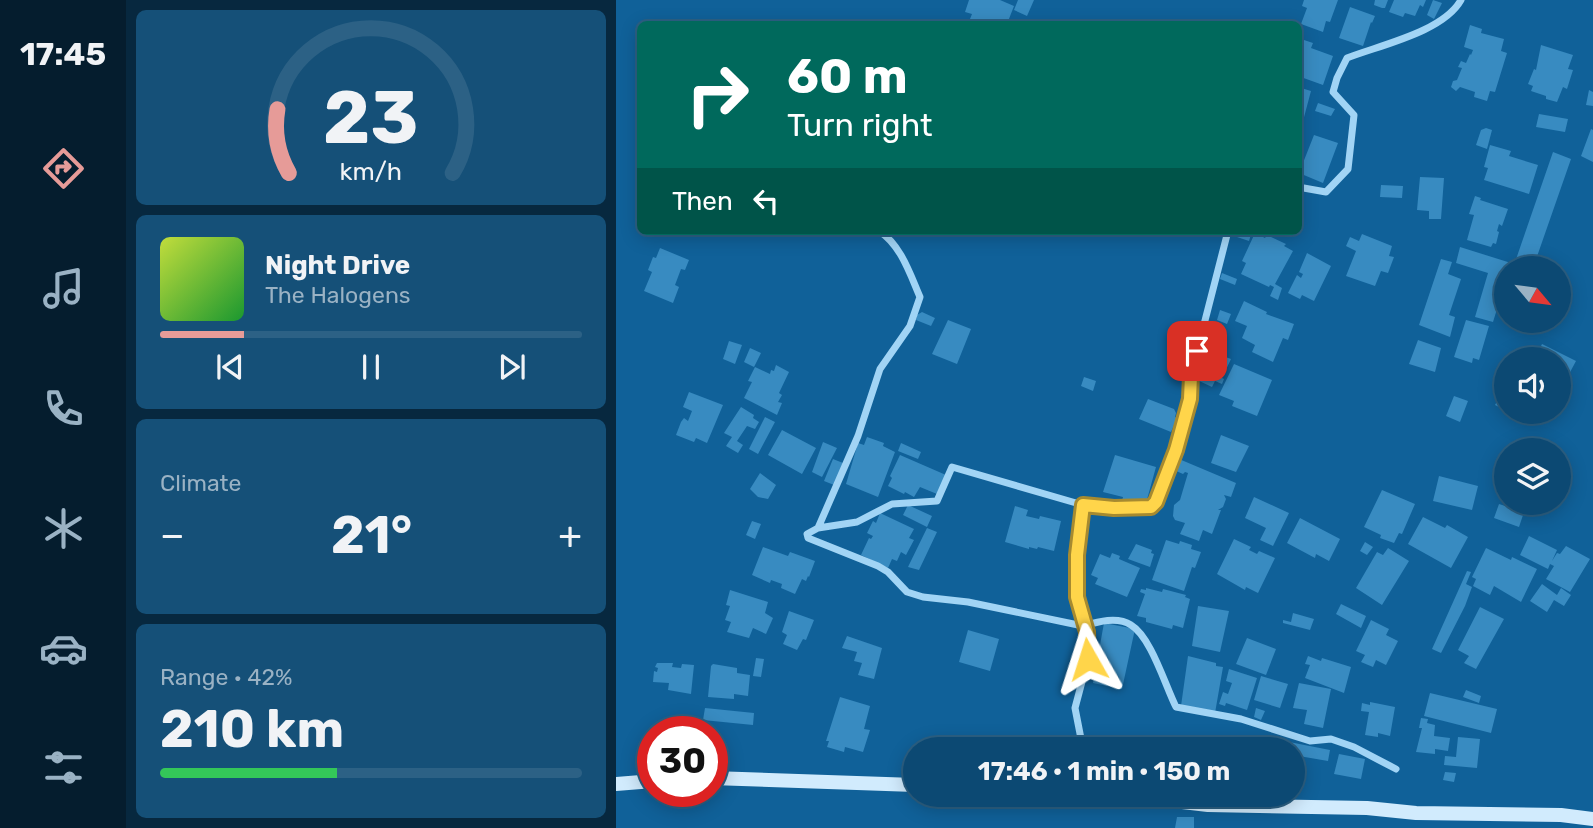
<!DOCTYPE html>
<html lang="en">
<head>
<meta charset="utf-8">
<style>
	body { margin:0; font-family:Rubik,sans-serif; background:#155078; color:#f1f3f6; height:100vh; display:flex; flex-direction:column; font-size:26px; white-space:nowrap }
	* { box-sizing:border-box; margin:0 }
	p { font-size:23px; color:#9ab2c4 }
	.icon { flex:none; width:38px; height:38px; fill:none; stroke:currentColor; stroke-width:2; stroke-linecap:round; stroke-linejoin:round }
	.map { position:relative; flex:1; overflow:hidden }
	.panel { display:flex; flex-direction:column; gap:10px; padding:10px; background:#07283f; width:490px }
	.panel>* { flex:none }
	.top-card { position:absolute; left:21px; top:21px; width:665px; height:214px; border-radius:10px; box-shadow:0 4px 18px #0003,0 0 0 2px #2c6185; background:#00695c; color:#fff; overflow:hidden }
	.needle { width:46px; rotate:119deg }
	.controls { position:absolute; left:878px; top:256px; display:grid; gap:14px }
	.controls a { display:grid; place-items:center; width:77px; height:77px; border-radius:50%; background:#0c4973; box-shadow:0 4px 18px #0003,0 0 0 2px #2c6185; font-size:35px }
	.speed { position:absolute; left:21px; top:716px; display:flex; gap:14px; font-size:35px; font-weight:700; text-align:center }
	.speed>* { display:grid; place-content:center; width:91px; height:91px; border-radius:50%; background:#0c4973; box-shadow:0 4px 18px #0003,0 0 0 2px #2c6185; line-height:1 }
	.speed .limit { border:10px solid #d22; background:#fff; color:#111 }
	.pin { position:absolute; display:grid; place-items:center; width:60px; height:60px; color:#fff; margin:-30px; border-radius:14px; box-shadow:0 4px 10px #0006 }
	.me { position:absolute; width:77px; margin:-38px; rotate:354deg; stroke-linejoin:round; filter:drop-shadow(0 0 5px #0008) }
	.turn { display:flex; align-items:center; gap:24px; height:147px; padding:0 35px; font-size:32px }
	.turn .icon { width:91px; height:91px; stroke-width:2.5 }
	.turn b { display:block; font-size:49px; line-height:60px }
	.then { display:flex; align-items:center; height:66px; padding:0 35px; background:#0003; gap:14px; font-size:26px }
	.big { font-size:52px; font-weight:700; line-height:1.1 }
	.panel .tile { flex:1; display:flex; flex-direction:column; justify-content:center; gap:10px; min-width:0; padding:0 24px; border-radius:10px; background:#155078 }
	.panel .dial { align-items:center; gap:0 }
	.dial svg { height:182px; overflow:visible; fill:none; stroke:#2c6185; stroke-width:7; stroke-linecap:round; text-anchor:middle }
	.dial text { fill:#f1f3f6; stroke:none }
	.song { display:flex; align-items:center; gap:21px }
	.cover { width:84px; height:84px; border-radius:10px; background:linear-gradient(135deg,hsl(70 70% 55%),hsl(130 70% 35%)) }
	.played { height:7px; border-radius:4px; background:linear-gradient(90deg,#e69b98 20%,#2c6185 20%) }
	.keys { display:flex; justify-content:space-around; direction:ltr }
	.heat { display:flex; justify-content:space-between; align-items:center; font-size:38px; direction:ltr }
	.charge { height:10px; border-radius:5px; background:linear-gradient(90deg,#34c759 42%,#2c6185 0) }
	.trip { position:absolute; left:287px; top:737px; width:402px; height:70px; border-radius:35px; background:#0c4973; box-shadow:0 4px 18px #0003,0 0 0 2px #2c6185; font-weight:700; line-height:70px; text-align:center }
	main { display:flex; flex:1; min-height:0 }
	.dock { display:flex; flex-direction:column; width:126px; justify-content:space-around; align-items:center; background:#051d2e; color:#9ab2c4 }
	.dock .icon { width:49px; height:49px }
	.dock .current { color:#e69b98 }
	.dock b { font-size:32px; color:#f1f3f6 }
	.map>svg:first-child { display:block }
	.building { fill:#388bc1 }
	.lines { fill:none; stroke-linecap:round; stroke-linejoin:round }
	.street { stroke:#a1d4f5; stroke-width:7 }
	.secondary { stroke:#d1ebfd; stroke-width:14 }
	.route-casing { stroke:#a68a30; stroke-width:18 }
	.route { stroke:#ffd54a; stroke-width:12 }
</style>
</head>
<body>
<main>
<nav class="dock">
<b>17:45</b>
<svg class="icon current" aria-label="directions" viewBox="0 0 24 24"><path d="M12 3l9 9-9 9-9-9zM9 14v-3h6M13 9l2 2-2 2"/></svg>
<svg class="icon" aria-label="music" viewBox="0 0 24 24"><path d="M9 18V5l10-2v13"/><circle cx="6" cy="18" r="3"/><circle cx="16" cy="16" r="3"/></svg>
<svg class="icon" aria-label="phone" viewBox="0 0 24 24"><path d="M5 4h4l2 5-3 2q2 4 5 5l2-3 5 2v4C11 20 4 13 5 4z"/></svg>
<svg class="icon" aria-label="climate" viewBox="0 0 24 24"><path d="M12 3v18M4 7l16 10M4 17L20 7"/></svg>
<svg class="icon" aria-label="car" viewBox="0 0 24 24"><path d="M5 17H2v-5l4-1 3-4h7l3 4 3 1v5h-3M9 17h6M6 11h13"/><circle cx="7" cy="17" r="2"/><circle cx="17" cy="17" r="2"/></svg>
<svg class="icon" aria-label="filters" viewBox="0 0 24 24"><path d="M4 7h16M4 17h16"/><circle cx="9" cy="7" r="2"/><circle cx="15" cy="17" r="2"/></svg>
</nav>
<section class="panel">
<div class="tile dial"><svg viewBox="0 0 100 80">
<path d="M14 69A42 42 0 1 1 86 69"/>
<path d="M14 69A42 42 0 0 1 9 41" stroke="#e69b98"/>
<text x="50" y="56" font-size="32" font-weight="700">23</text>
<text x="50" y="72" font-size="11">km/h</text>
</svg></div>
<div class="tile">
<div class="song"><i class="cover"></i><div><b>Night Drive</b><p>The Halogens</p></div></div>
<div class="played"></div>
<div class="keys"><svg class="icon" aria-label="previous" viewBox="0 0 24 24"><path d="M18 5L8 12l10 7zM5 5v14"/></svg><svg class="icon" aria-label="pause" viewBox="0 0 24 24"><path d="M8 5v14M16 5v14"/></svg><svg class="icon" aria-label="next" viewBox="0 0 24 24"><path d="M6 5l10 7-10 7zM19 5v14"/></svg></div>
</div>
<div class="tile"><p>Climate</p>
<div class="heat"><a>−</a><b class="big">21°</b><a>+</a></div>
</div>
<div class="tile"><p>Range · 42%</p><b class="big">210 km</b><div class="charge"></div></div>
</section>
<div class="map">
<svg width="977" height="828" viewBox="0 0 977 828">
	<rect width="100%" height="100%" fill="#106199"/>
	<path class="building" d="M353 0H384L398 6 391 24H357L354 19 356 14 349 12Z
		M402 0H418L411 16 398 10Z
		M688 0H722L714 22 710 21 707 32 685 24 691 8 686 6Z
		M759 0H772L769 8H766L758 5Z
		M778 0H810L807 7 804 5 799 16 789 13 787 17 773 12Z
		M817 0 826 3 818 19 811 15Z
		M734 7 759 16 756 23 755 22 747 46 723 38Z
		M854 25 866 29 865 33 888 39 885 51 891 53 879 92 874 91 871 101 858 97 859 92 844 87 840 91 835 87 837 81 841 80 846 68 842 67 845 61 850 63 854 54 855 55 857 50 848 47Z
		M682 38 697 43 695 48 717 56 707 85 682 76Z
		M925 45 957 55 952 69 957 70 951 89 947 87 941 102 930 99V96L915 91 917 86 912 84 918 69 920 70Z
		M682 87 695 91 683 136H682Z
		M973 90 977 92V106L970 105Z
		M702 103 719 109 715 116 699 111Z
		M923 114 952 119 949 132 920 127Z
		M870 128 876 130 871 149 860 145 865 130Z
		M975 129 977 130V162L965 156Z
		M698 135 722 143 707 183 683 173Z
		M874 145 895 151 893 156 922 165 913 194 868 180 872 168 868 167Z
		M937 152 955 159 917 268H897Z
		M804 177 828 178 825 219H813V211L801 210Z
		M765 185 787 186 786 198 764 197Z
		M859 196 865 198 864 200 892 209 886 226 883 224 881 231 883 232 880 244 877 243 875 247 851 240 858 215 853 214Z
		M623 231H636L633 241 621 237Z
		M639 233 649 238 651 235 670 244 668 246 677 251 659 284 666 288 662 300 654 296 658 287 654 285 653 287 625 274 630 263 626 261Z
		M746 234 776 246 773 256 778 257 772 273 765 271 759 286 730 276 740 251 730 246 734 237 743 241Z
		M844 247 895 263 894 268H891V277L877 322 859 317 872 273 840 263Z
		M44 248 73 260 69 270 65 269 59 285 63 287 57 303 28 291 36 272 32 270 37 257 40 258Z
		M691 253 715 266 698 301 686 295 684 299 672 293 681 275 685 278 687 274 683 272Z
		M825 259 836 262 832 274 845 279 833 315 839 317 834 337 803 325Z
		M606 273 621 279 619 285 604 279Z
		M891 286V309L883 307Z
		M628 301 651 312 650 314 678 324 672 340 667 338 657 362 636 352 639 345 626 338 631 326 619 321Z
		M604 310 615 314 611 324 601 320Z
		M306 312 319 318 315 326 300 320 301 315Z
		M332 320 355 329 341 364 316 354Z
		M850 320 873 326 863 360 857 358 856 363 838 357Z
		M802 340 825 348 819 372 793 364Z
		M113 341 126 345 119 364 107 359Z
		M926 344 960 361 943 393V359H919Z
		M134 348 145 353 138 367 128 362Z
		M593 351 615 359 606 378 608 379 606 384 599 381 596 387 579 379Z
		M618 364 656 380 641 416 616 406 618 401 603 395Z
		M160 365 173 372 163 393 166 395 162 402 166 403 161 415 128 398 136 382 132 381 139 367 154 374 155 370 158 371Z
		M468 377 480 381 477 391 465 386Z
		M891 384V411L879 405Z
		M73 392 107 405 91 443 80 438 78 442 60 435 65 422 68 418 72 421 76 411 67 407Z
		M838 396 852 401 844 422 830 416Z
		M532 399 558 409 560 413 559 417 561 418 555 432 523 419Z
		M125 407 138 415 137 418 143 422 139 429 131 426 121 441 127 445 122 453 110 446 116 437 108 433Z
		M906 411H934L929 421 918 416 916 419 905 413Z
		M149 417 159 422 142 454 133 449Z
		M166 430 200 448 186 474 152 455Z
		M605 435 633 446 620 472 595 463Z
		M251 437 268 443 267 446 279 452 262 497 230 484 242 443 248 445Z
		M207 442 221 448 206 477 196 472Z
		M285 443 305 452 302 459 282 451Z
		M284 455 330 475 321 494 304 487 298 497 289 492 288 494 272 486 276 478 274 476Z
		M499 455 540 467 530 503 519 500 518 504 506 501 507 497 487 492Z
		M217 459 227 463 218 485 208 481Z
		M563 459 620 483 615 497 608 495 610 499 607 507 602 510H605L596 534 587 530 583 541 564 534 569 523 559 520 557 516 558 505 564 500 572 473 569 472 567 474 558 470Z
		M144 473 160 485 152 499 142 497 134 489Z
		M823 476 862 486 856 510 817 501Z
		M766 490 799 504 786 534 783 533 778 543 764 538 765 535 748 527Z
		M638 497 673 513 657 546 644 540 650 528 629 518Z
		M883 504 908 512 903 527 878 518Z
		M292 505 316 516 311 527 287 515Z
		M399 506 412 510 410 516 423 519 424 516 445 521 438 551 422 547 421 549 413 547V549L389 542Z
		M264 513 298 529 293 538 298 540 290 555 285 552 281 561 276 559 272 568 245 555 253 538 255 539 257 536 251 533 257 521 260 523Z
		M807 517 829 528 831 525 852 537 835 568 792 544Z
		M684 518 724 539 713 561 700 554 699 558 671 543Z
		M136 521 145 524 139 539 130 535Z
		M311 528 321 532 303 570 292 567Z
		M913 536 941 550 936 561 941 553 944 554 950 546 974 559 954 592 930 579 938 566 934 564 932 569 904 555Z
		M618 539 635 547 633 550 641 554 643 551 659 558 642 593 630 587 629 590 601 574Z
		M550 540 563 544 564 541 576 545 575 549 585 552 579 568 576 567 568 591 536 580Z
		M749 542 757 547 751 555 744 551Z
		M520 544 536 550 535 553 538 554 534 567 512 559Z
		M147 547 172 556 174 552 199 561 193 577 192 576 190 581 186 579 179 594 165 588 166 584 155 580 154 583 136 575Z
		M772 548 793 561 766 605 740 588 761 552 767 555Z
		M870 548 895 560 896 557 921 569 905 602 878 586 874 595 857 586 860 579 856 577Z
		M496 553 504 556 503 559 524 568 511 597 479 584 482 578 475 575 484 554 494 558Z
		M851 571 855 572 850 584 856 587 849 606 825 653 816 649Z
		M926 584 941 595 945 588 955 595 948 606 938 600 931 612 914 601Z
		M530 588 546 592 547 589 570 595 569 597 574 599 567 628 557 625 556 629 530 622V618L521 616 529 594 524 592 525 589 530 590Z
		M114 590 152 602 149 613 157 618 150 634 137 628 133 638 111 632 115 622 109 620 114 606 110 605Z
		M725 604 750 616 745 628 720 614Z
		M582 606 613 611 604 652 576 646Z
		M864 607 888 619 860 669 848 663 853 656 842 650Z
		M173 611 198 620 190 640 187 639 181 650 167 644 171 635 166 632Z
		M677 613 698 619 694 630 667 623V620L675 622Z
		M755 620 773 629 770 635 782 641 770 665 760 660 757 667 745 662 749 655 740 651Z
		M488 623 519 629 506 689 477 683Z
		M352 630 383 639 374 671 343 662Z
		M231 636 266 648 258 679 242 675 246 663 238 661 241 652 226 648Z
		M631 638 660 649 650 675 620 664Z
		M572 656 600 663V666L607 667 599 713 565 706Z
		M692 656 705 661 706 658 735 667 728 693 689 678 694 665 689 664Z
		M140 658 148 659 145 677 137 676Z
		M41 663H57L56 667 65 668 66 664 78 665 75 694 52 690 53 683 37 682 38 671 41 672 42 668 39 667Z
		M97 664 121 668V673L134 675 132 696 118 694V699L92 697 95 666Z
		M613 669 641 678 631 710 610 703 609 706 603 704 607 692 612 694 616 683 610 681Z
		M645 676 672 684 664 708 638 700Z
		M683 683 715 689 707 728 688 724 691 710 677 708Z
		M850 690 865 696 863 703 847 697Z
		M814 693 881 709 875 733 808 716Z
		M224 697 254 706 248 729 254 730 247 752 229 747 228 752 211 747 213 741H210Z
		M754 702 779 707 774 736 762 733V737L749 735 753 712 745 711 746 703 754 705Z
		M89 708 138 713 137 725 87 720Z
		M640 708 649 711 645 720 638 717Z
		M805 718 812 719 811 723 819 725 818 736 834 738 832 751 819 749V754L800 752 806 728H803Z
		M842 737 864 739 861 768 828 765 829 756 840 757Z
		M668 741 714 750 712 761 677 755V749H666Z
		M723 754 749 759 745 779 718 774Z
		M829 772 840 773 838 782 827 780Z
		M561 817H578V828H559Z"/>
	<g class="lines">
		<path class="street" d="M682 187 710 192 732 169 738 115 717 92 721 78 731 58C764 45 827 32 845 0
			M263 231C285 245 294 274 304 297L294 326 264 369 242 436 202 528 191 534 192 538 262 566 272 572 291 592 307 597 352 602 467 626C481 622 501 616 515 625 535 637 549 685 560 707L625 719 694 741 715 739 738 747 780 769
			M467 505 498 508 535 507 540 502C556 461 573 420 575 375L612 231
			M202 528 241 522 276 504 321 501 336 467 467 505 461 555V597L471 632 472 659 459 708 467 749"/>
		<path class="secondary" d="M96 778 299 785
			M0 784 37 781
			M498 794 592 805 751 808 800 813 945 815 977 819"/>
	</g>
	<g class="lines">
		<g class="route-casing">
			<path id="route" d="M472 659 471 632 461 597V555L467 505 498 508 535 507 540 502 560 450 574 399 575 375 581 351"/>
		</g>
		<use href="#route" class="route"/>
	</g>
</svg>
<div class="controls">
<a><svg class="needle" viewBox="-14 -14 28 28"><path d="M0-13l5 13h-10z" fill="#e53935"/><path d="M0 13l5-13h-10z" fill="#9ab2c4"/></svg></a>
<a><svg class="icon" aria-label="sound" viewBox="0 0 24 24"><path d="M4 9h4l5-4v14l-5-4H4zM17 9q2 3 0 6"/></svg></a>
<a><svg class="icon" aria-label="layers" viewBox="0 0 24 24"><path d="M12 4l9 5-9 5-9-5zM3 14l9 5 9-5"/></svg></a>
</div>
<div class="speed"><div class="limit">30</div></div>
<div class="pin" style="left:581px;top:351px;background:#d93025"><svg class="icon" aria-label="arrive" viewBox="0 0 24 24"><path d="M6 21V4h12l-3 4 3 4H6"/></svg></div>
<svg class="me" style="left:472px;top:659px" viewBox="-20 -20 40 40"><path d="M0-17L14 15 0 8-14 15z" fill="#ffd54a" stroke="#fff" stroke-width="4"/></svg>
<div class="trip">17:46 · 1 min · 150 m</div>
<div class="top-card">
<div class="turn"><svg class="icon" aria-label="right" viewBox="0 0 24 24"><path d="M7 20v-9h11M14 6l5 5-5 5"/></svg><div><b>60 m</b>Turn right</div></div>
<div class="then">Then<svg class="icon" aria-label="left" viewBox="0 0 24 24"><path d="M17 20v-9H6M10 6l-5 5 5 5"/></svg></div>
</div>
</div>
</main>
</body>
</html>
